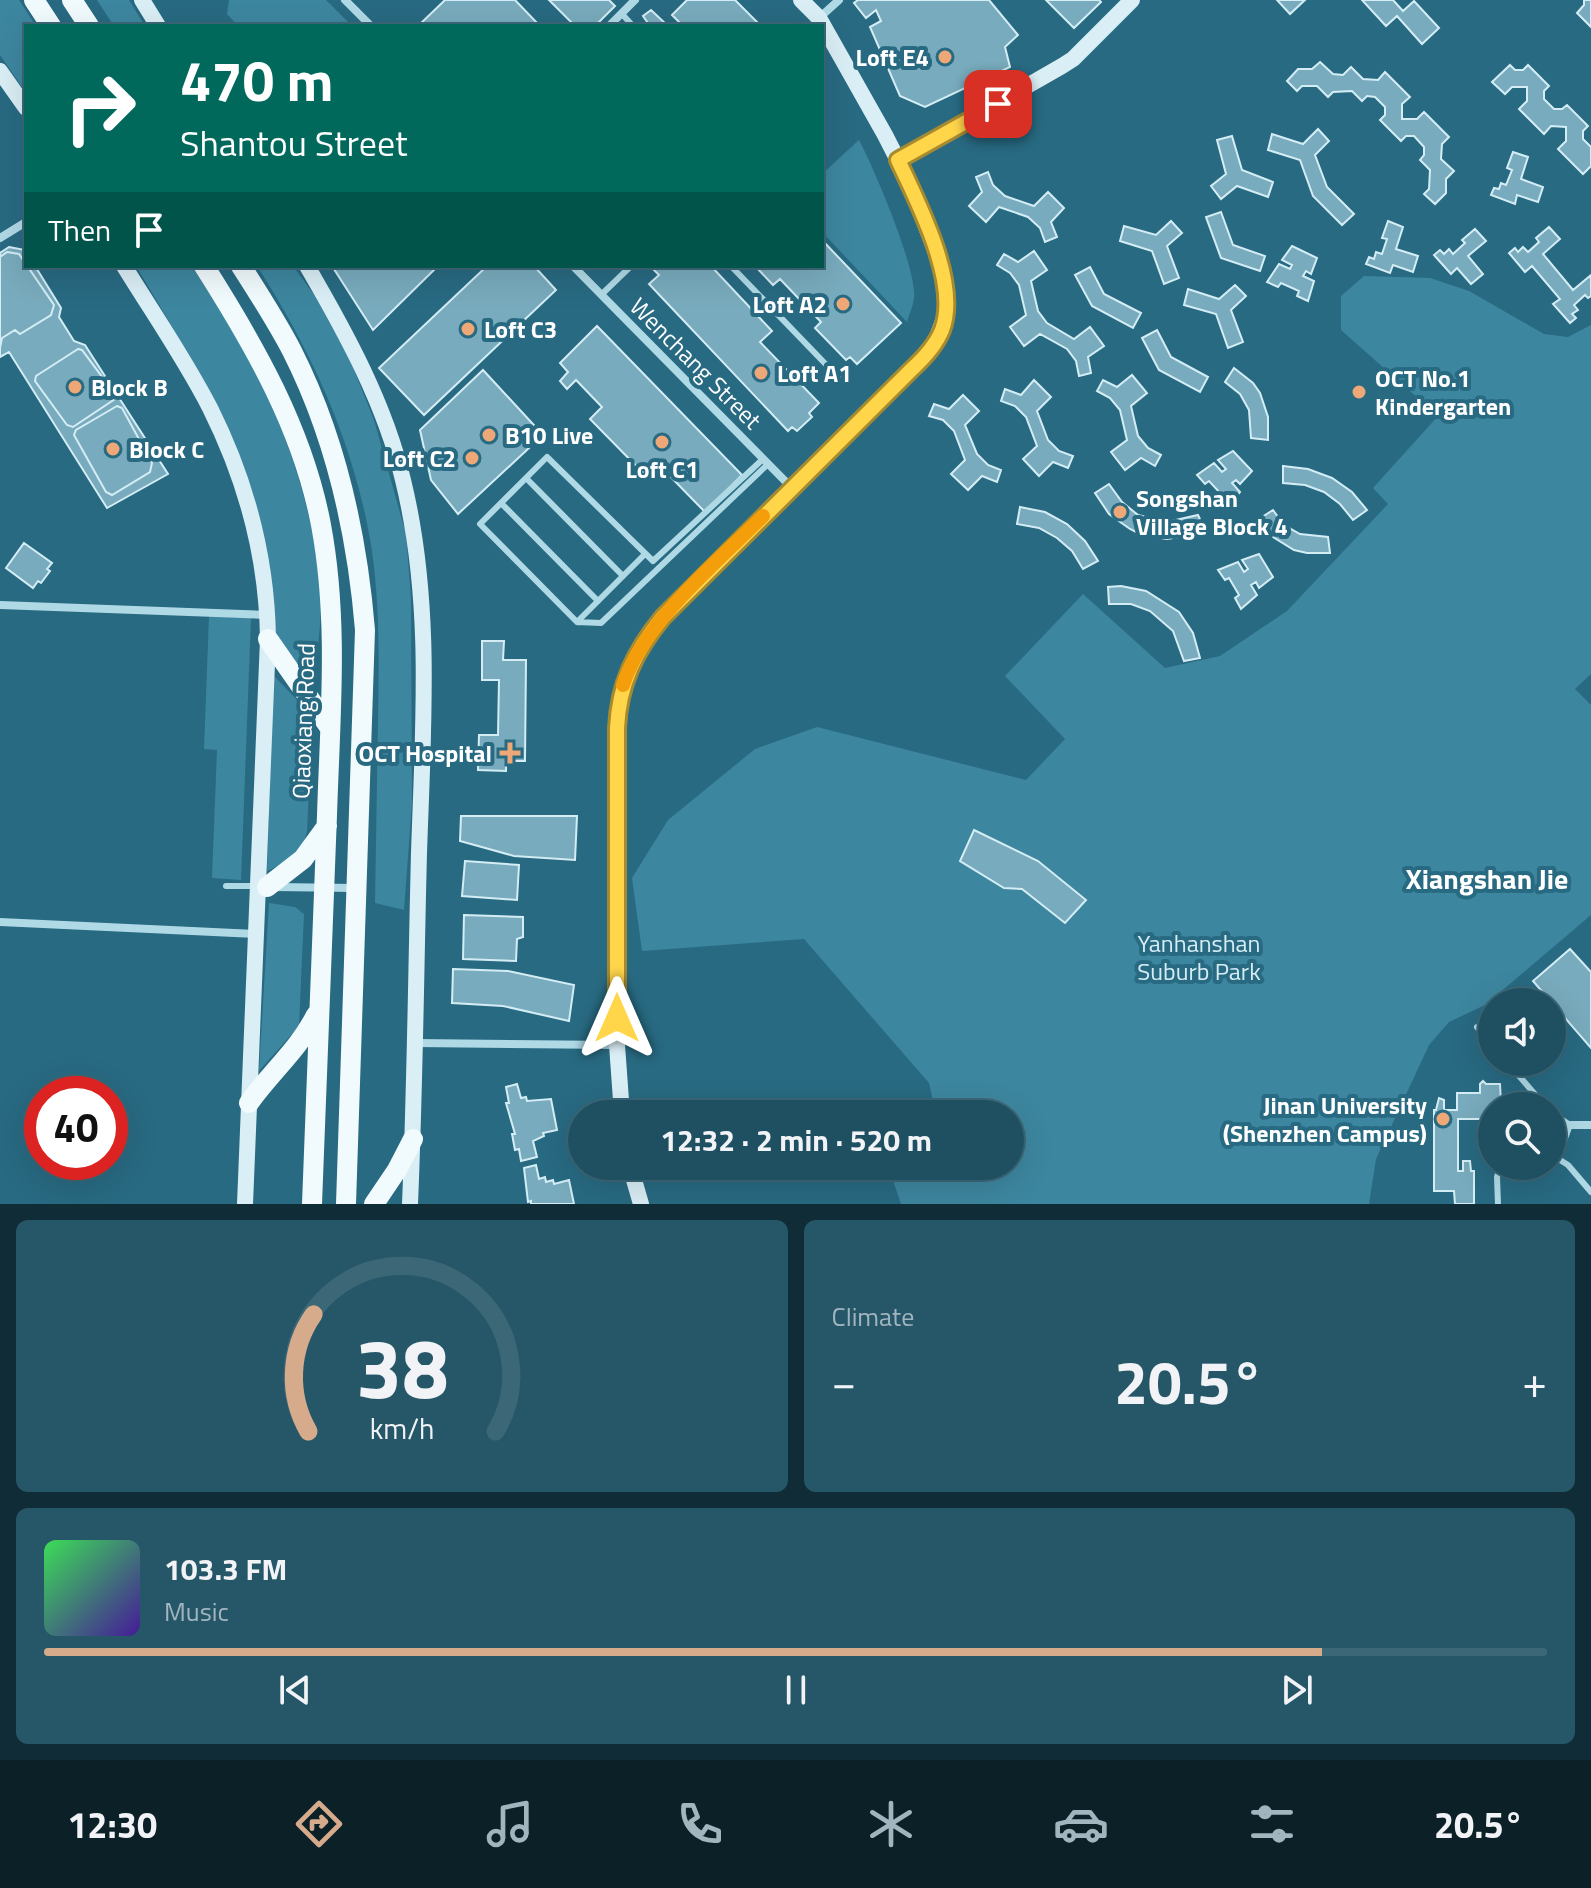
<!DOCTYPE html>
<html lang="en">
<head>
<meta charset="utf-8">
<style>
	body { margin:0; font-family:"Titillium Web",sans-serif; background:#265768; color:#f1f3f6; height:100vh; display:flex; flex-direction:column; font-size:30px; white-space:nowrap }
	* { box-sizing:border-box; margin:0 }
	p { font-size:26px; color:#a1b5be }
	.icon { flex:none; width:44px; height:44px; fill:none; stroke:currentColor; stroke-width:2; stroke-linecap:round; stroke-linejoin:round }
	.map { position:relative; height:1204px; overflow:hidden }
	.details { display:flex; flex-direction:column; gap:16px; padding:16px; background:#102c36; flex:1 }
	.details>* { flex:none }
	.hud { position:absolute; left:24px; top:24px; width:800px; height:244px; border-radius:0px; box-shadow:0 8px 32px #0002,0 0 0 2px #3c6777; background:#00695c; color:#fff; overflow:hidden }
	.fabs { position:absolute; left:1478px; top:988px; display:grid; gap:16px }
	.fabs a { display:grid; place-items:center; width:88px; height:88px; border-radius:50%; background:#1e5062; box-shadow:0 8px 32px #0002,0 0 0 2px #3c6777; font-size:40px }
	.speed { position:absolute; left:24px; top:1076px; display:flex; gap:16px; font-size:40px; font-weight:700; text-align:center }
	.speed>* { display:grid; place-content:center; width:104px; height:104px; border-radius:50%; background:#1e5062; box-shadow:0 8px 32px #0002,0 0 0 2px #3c6777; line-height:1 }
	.speed .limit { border:12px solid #d22; background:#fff; color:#111 }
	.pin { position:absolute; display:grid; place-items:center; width:68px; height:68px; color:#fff; margin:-34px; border-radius:16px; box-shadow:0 4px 12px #0006 }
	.me { position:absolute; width:88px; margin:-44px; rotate:0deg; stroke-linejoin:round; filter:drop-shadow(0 0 6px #0008) }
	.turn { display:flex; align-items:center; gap:28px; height:168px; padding:0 24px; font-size:36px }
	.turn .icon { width:104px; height:104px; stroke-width:2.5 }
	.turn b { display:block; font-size:56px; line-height:68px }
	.then { display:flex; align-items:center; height:76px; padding:0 24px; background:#0003; gap:16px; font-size:30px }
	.big { font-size:60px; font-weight:700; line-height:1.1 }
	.details .tile { flex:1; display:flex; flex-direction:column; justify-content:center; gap:12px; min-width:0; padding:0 28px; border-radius:12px; background:#265768 }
	.details .dial { align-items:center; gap:0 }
	.dial svg { height:208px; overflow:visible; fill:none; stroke:#3c6777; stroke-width:7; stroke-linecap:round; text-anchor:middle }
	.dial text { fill:#f1f3f6; stroke:none }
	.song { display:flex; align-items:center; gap:24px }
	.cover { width:96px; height:96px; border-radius:12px; background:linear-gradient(135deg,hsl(130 70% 55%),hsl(260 70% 35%)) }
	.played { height:8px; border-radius:4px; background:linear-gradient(90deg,#d6ab8b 85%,#3c6777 85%) }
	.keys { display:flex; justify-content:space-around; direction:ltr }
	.heat { display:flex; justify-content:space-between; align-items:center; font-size:44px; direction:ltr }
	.details .tiles { flex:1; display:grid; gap:16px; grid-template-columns:1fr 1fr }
	.tile:last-child { grid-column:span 2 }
	.trip { position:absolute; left:568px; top:1100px; width:456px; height:80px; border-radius:40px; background:#1e5062; box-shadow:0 8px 32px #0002,0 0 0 2px #3c6777; font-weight:700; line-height:80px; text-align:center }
	.tab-bar { display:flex; height:128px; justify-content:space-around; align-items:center; background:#0c2027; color:#a1b5be }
	.tab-bar .icon { width:56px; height:56px }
	.tab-bar .current { color:#d6ab8b }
	.tab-bar b { font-size:36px; color:#f1f3f6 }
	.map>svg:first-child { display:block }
	.green { fill:#3d869f }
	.building { fill:#78abbd; stroke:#d4edf5; stroke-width:2 }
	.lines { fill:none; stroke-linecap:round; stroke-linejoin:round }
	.lane { stroke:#b0d9e6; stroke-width:6 }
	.street { stroke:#b0d9e6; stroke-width:8 }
	.secondary { stroke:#daeef6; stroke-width:16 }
	.primary { stroke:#f1fafd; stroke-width:20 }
	.route-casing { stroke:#a68a30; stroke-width:20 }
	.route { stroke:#ffd54a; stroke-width:14 }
	.slow { stroke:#f59e0b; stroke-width:14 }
	.poi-dot { fill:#eea877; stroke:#286a82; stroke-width:3 }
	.labels { text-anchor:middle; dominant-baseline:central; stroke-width:8; stroke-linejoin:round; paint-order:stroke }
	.poi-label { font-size:24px; font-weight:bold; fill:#fff; stroke:#286a82; text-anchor:start }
	.street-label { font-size:24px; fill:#fff; stroke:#286a82 }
	.park-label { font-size:24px; fill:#d4edf5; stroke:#286a82 }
	.quarter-label { font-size:28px; font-weight:bold; fill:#fff; stroke:#286a82 }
</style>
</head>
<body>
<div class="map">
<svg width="1591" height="1204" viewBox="0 0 1591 1204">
	<rect width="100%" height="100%" fill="#286a82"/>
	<path class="green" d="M0 0H19L36 26H26V93L0 55Z
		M97 0H129L145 26H114Z
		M229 0H326L352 26H238L227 14Z
		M859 140C874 168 917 269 914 298 913 306 909 315 907 322L822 232V174Z
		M136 266H192C252 353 300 449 316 554 318 572 322 591 321 609 320 635 316 661 313 687L273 634 272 605 206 384Z
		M257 266H293L315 296 348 355 374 420 406 534 411 598 412 803 404 910 375 903C376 843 377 782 378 721 379 664 380 608 372 551 356 448 313 353 257 266Z
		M1364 276 1430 278 1469 291 1544 334 1568 337 1591 325V674L1575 689 1591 705V915L1485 1005 1449 1022 1429 1045 1376 1159 1369 1204H901L888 1166H1010V1114H936L929 1083 804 939 642 951 632 878 668 820 755 749 817 727 1026 780 1065 739 1005 676 1083 594 1165 668 1220 656 1287 611 1388 504 1373 488 1438 416 1341 330V296Z
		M209 616 251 618 241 880 212 878 217 750 204 749Z
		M273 675 304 707 312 721 307 832C302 853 286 864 267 871Z
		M269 903 295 907 304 914 299 1026 259 1071Z"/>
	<path class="building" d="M445 0H515L540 26H418Z
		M549 0H609L615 6 595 26H575Z
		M687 0H735L761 26H683L672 15Z
		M858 0H989L1018 35 1005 47 1010 67 925 107 900 96 870 27 881 21 876 10 866 18 854 3Z
		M1046 0H1099L1101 2 1074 28Z
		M1277 0H1305L1290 14Z
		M1362 0H1393L1403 11 1414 1 1439 28 1422 44 1397 16 1386 26Z
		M1584 0H1591V27L1577 13 1584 5Z
		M651 10 668 26H650L643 16Z
		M1320 62 1333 74 1343 75 1351 67 1363 79 1378 80 1385 72 1410 97 1402 104V119H1417L1424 112 1449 137 1442 144 1441 159 1454 171 1446 179V193L1435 204 1424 194 1429 189 1430 170 1420 160 1424 155V147L1414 136H1406L1401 141 1380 120 1385 115V107L1375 97 1367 96 1362 101 1352 91 1333 92 1328 97 1317 86H1302L1297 91 1287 81 1298 69H1312Z
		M1510 65 1515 70H1523L1528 65 1549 86 1544 91V99L1554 109H1562L1567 105 1588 126 1583 131V139L1591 147V166L1583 174 1558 149 1566 141V127L1551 126 1544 134 1519 109 1527 101V87H1512L1505 94 1492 82Z
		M1318 129 1329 141 1315 155 1327 187 1354 214 1342 225 1313 196 1300 160 1268 150 1272 134 1303 144Z
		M1232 136 1242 170 1273 182 1268 197 1237 186 1221 199 1211 186 1226 174 1217 140Z
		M1513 152 1528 157 1521 179 1543 187 1538 202 1517 195 1515 204 1491 195 1494 188 1499 189 1501 183 1506 185 1512 170 1507 168Z
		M988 172 993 185 1005 196 1034 206 1048 192 1064 208 1051 222 1057 237 1045 242 1040 228 1028 217 999 207 986 222 969 206 982 192 976 177Z
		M1221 212 1233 245 1265 256 1260 271 1221 258 1206 217Z
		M1171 221 1182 233 1167 246 1179 278 1164 284 1152 251 1120 241 1124 226 1156 235Z
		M1388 221 1403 227 1396 249 1418 256 1413 272 1393 265 1390 273 1366 264 1369 257 1374 259 1376 252 1382 254 1387 239 1382 238Z
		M1549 227 1560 239 1543 254 1573 290 1591 275V296L1588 298 1585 295 1574 305 1578 310 1572 314 1576 318 1570 323 1553 304 1560 299 1532 266 1525 272 1509 253 1515 248 1518 252 1523 247 1528 252 1539 242 1536 238Z
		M1475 229 1486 241 1468 256 1483 274 1471 284 1457 268 1451 274 1434 255 1440 250 1444 254 1449 249 1453 254 1465 243 1462 240Z
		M822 240 901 323 857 364 850 357 846 360 815 328 821 322 780 279 773 285 755 266H822Z
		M1292 246 1317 258 1311 274 1306 271 1303 276 1314 281 1308 301 1297 296 1299 291 1281 283 1278 287 1267 282 1279 264 1290 269 1292 265 1282 260Z
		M9 247 25 250 26 266H35L61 308 59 317 74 341 85 345 168 474 107 508 9 352 0 357V253Z
		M1034 251 1047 270 1031 281 1038 311 1047 323 1074 339 1090 327 1104 346 1088 357 1091 373 1079 376 1076 361 1067 349 1040 334 1024 346 1010 327 1026 315 1019 285 1010 273 997 265 1004 254 1018 262Z
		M7 252 19 254 54 305 51 315 20 334 15 330 2 338 0 348V257Z
		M332 266H438L373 330Z
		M487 266H534L556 290 424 415 379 368Z
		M656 266H711L772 331 760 342 819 403 809 413 812 417 797 431 792 427 788 431 649 284 659 275 653 269Z
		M1090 267 1104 294 1141 313 1133 328 1092 306 1075 275Z
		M1235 285 1246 296 1231 310 1243 342 1228 348 1216 314 1184 305 1188 289 1219 299Z
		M597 326 742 475 705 512 660 466 648 478 590 419 602 407 576 380 567 389 560 381 568 372 560 363Z
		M1157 330 1171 357 1208 377 1200 392 1159 370 1142 338Z
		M78 349 82 350 114 393 115 399 73 427 67 425 35 381 36 376Z
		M1234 368 1253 383 1260 393 1268 417V440L1251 438 1249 410 1240 394 1225 382Z
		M483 370 543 435 458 514 431 480 420 430Z
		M1132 375 1147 393 1131 406 1138 436 1148 448 1161 455 1155 466 1141 458 1125 470 1111 452 1127 440 1120 410 1110 398 1097 391 1103 380 1117 387Z
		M1034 380 1051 397 1037 411 1048 440 1059 451 1073 456 1068 468 1053 462 1039 476 1023 459 1037 446 1026 417 1015 406 1001 401 1005 389 1021 395Z
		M963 395 979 411 965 425 977 454 988 465 1001 470 997 482 982 476 968 490 951 474 965 460 954 431 943 420 929 416 934 404 949 409Z
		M117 406 122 408 152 463 150 472 112 495 106 492 74 435 76 430Z
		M1233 451 1252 471 1240 484 1236 480 1232 483 1240 492 1227 508 1219 499 1223 496 1209 481 1205 484 1197 475 1214 463 1222 472 1226 469 1218 460Z
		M1283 466 1308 469 1332 478 1352 492 1367 510 1353 520 1340 504 1324 492 1305 485 1283 483Z
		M1109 484 1122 502 1138 515 1167 522 1198 515 1205 530 1193 535 1167 539 1142 535 1130 529 1109 514 1095 493Z
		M1020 507 1045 512 1067 524 1085 541 1098 561 1083 569 1072 551 1057 538 1039 528 1017 524Z
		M1273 510 1284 525 1300 534 1328 537 1330 553H1307L1294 550 1273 537 1259 519Z
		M24 543 52 563 47 569 50 571 41 583 38 581 33 588 6 568Z
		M1259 554 1273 577 1259 588 1256 582 1251 585 1257 595 1241 609 1235 598 1239 595 1229 578 1225 580 1218 570 1238 562 1244 572 1248 569 1242 560Z
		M1121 586 1146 591 1179 612 1193 633 1200 658 1184 661 1173 631 1150 611 1131 604H1109L1108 587Z
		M482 641H504L503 660H526L525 761H506V771L478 770 479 735H498L499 680H482Z
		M461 816H577L575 860 514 856 460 841Z
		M974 830 1038 861 1086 900 1065 923 1022 889 1004 888 960 861Z
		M465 861 519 865 517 900 462 896Z
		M464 915 523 917V937L517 939 516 961 463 959Z
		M1570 949 1591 972V1048L1533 981Z
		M453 969 508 971 574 985 569 1021 503 1006 452 1003Z
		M1483 1081 1486 1084H1500L1501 1103H1515V1106H1492V1119L1488 1127 1483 1125V1119H1458V1171H1463V1161H1470L1471 1171H1474V1204H1455L1454 1191H1434V1110H1436L1439 1098 1444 1100V1110H1457V1093H1480V1084Z
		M517 1084 521 1098 526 1097 527 1101 551 1099 557 1130 543 1133 544 1136 533 1141 537 1157 521 1161 519 1149 515 1150 512 1134H515L506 1103H509L506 1087Z
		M536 1165 539 1179 545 1177 546 1182 553 1180 554 1184 569 1180 574 1204H531V1201L528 1202 524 1168Z"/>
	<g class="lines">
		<path class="lane" d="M622 14 633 26
			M731 266 839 378
			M601 295 631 266
			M526 478 623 576
			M501 503 598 601
			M644 555 577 622 480 524 547 457 653 561 763 459
			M577 622 601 623 768 464
			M226 886H257
			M1477 1027 1492 1045
			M1507 1062 1545 1106
			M1552 1113 1570 1125 1558 1157
			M1552 1155 1568 1165 1591 1192
			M1498 1204 1497 1177 1500 1166"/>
		<path class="street" d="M345 0 371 26
			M819 18 839 0
			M609 26 635 0
			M0 238 26 222
			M573 266 791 487
			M0 605 267 615
			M274 887 355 888
			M0 922 256 934
			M415 1043 617 1045
			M1570 1125H1591"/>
		<path class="secondary" d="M142 0 158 26
			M0 71 26 108
			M898 160 1062 66 1073 59 1132 0
			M124 266C153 313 185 359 210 408 246 480 267 558 268 639L245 1204
			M307 266C346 333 385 404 403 480 433 602 423 729 419 853 416 970 415 1087 410 1204
			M622 1114 617 1045V728C619 684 635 650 663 617L921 360 935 342 945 316 946 292 939 261 910 184 885 135 819 18 801 0
			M630 1166 641 1204"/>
		<path class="primary" d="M34 0 51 26
			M72 0 89 26
			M204 266C255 346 303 430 321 525 339 621 330 718 327 815 322 945 317 1074 312 1204
			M241 266C259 294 277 322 292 351 336 438 357 533 365 630L346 1204
			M268 639 330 728
			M267 887 303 859 327 826
			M249 1103C271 1072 299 1049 316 1015
			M374 1204 397 1170 413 1139"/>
	</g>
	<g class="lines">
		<g class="route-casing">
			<path id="route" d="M617 1018V728C619 684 635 651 663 617L912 369C924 358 936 345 942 330 960 283 918 203 898 160L998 104"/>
		</g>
		<use href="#route" class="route"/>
		<path class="slow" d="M623 685C643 623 717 562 763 516"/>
	</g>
	<g class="poi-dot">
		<circle cx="945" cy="57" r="8"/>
		<circle cx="843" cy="304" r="8"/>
		<circle cx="468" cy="329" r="8"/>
		<circle cx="761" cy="373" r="8"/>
		<circle cx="75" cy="387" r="8"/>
		<circle cx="1359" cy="392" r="8"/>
		<circle cx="489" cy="435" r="8"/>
		<circle cx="662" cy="442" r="8"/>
		<circle cx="113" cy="449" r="8"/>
		<circle cx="472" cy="458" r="8"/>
		<circle cx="1120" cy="512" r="8"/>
		<path d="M506 741h8v8h8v8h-8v8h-8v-8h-8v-8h8z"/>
		<circle cx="1443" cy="1119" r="8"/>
	</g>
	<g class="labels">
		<g class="poi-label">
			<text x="929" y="57" text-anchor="end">Loft E4</text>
			<text x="827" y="304" text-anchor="end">Loft A2</text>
			<text x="484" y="329">Loft C3</text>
			<text x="777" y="373">Loft A1</text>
			<text x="1375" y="378">OCT No.1<tspan x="1375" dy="28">Kindergarten</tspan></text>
			<text x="91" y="387">Block B</text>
			<text x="505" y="435">B10 Live</text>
			<text x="129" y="449">Block C</text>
			<text x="456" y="458" text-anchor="end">Loft C2</text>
			<text x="662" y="469" text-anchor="middle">Loft C1</text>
			<text x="1136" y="498">Songshan<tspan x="1136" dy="28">Village Block 4</tspan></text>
			<text x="492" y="753" text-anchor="end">OCT Hospital</text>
			<text x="1427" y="1105" text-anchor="end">Jinan University<tspan x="1427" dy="28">(Shenzhen Campus)</tspan></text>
		</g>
		<g class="street-label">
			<text transform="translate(696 363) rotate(45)">Wenchang Street</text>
			<text transform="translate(303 721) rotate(-88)">Qiaoxiang Road</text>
		</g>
		<g class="park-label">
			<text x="1199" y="943">Yanhanshan<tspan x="1199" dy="28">Suburb Park</tspan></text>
		</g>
		<g class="quarter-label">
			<text x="1487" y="878">Xiangshan Jie</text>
		</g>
	</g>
</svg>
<div class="fabs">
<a><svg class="icon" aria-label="sound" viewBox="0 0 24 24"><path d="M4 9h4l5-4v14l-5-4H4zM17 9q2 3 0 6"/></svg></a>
<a><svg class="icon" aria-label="search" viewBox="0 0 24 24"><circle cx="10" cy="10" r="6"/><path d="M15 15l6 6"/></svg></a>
</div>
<div class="speed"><div class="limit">40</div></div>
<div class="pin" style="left:998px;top:104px;background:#d93025"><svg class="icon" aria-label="arrive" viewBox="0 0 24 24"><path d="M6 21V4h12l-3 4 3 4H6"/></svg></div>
<svg class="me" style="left:617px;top:1018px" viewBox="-20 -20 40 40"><path d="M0-17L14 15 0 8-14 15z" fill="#ffd54a" stroke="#fff" stroke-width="4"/></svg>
<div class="trip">12:32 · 2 min · 520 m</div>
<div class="hud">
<div class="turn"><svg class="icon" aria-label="right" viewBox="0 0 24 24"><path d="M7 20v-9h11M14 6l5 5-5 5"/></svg><div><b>470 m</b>Shantou Street</div></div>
<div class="then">Then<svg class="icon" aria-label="arrive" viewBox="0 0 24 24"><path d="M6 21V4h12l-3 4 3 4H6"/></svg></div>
</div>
</div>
<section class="details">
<div class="tiles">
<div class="tile dial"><svg viewBox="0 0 100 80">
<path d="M14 69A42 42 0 1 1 86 69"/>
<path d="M14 69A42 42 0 0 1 16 24" stroke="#d6ab8b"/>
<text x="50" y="56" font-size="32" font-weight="700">38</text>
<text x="50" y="72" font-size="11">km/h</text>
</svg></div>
<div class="tile"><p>Climate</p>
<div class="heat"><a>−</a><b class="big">20.5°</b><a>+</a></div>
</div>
<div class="tile">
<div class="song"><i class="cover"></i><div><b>103.3 FM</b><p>Music</p></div></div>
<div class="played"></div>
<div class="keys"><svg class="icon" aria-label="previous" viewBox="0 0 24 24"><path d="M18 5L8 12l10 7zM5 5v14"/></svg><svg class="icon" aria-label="pause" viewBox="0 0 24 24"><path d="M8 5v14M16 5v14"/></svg><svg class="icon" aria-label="next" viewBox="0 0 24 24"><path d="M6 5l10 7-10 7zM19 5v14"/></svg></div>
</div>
</div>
</section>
<nav class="tab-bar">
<b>12:30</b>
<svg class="icon current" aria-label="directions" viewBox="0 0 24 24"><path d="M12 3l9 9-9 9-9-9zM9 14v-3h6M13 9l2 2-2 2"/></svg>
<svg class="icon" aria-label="music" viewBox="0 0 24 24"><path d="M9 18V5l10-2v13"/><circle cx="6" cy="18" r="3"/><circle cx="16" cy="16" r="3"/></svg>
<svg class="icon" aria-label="phone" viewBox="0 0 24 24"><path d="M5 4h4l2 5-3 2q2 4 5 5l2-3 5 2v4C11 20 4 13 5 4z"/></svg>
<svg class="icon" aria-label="climate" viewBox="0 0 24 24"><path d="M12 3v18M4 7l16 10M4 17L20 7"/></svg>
<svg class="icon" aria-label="car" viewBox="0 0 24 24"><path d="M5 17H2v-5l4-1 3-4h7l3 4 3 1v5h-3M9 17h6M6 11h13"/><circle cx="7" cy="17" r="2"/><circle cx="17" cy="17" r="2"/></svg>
<svg class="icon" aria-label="filters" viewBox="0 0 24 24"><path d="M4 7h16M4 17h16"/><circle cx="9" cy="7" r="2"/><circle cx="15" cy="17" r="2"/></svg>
<b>20.5°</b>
</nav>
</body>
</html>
